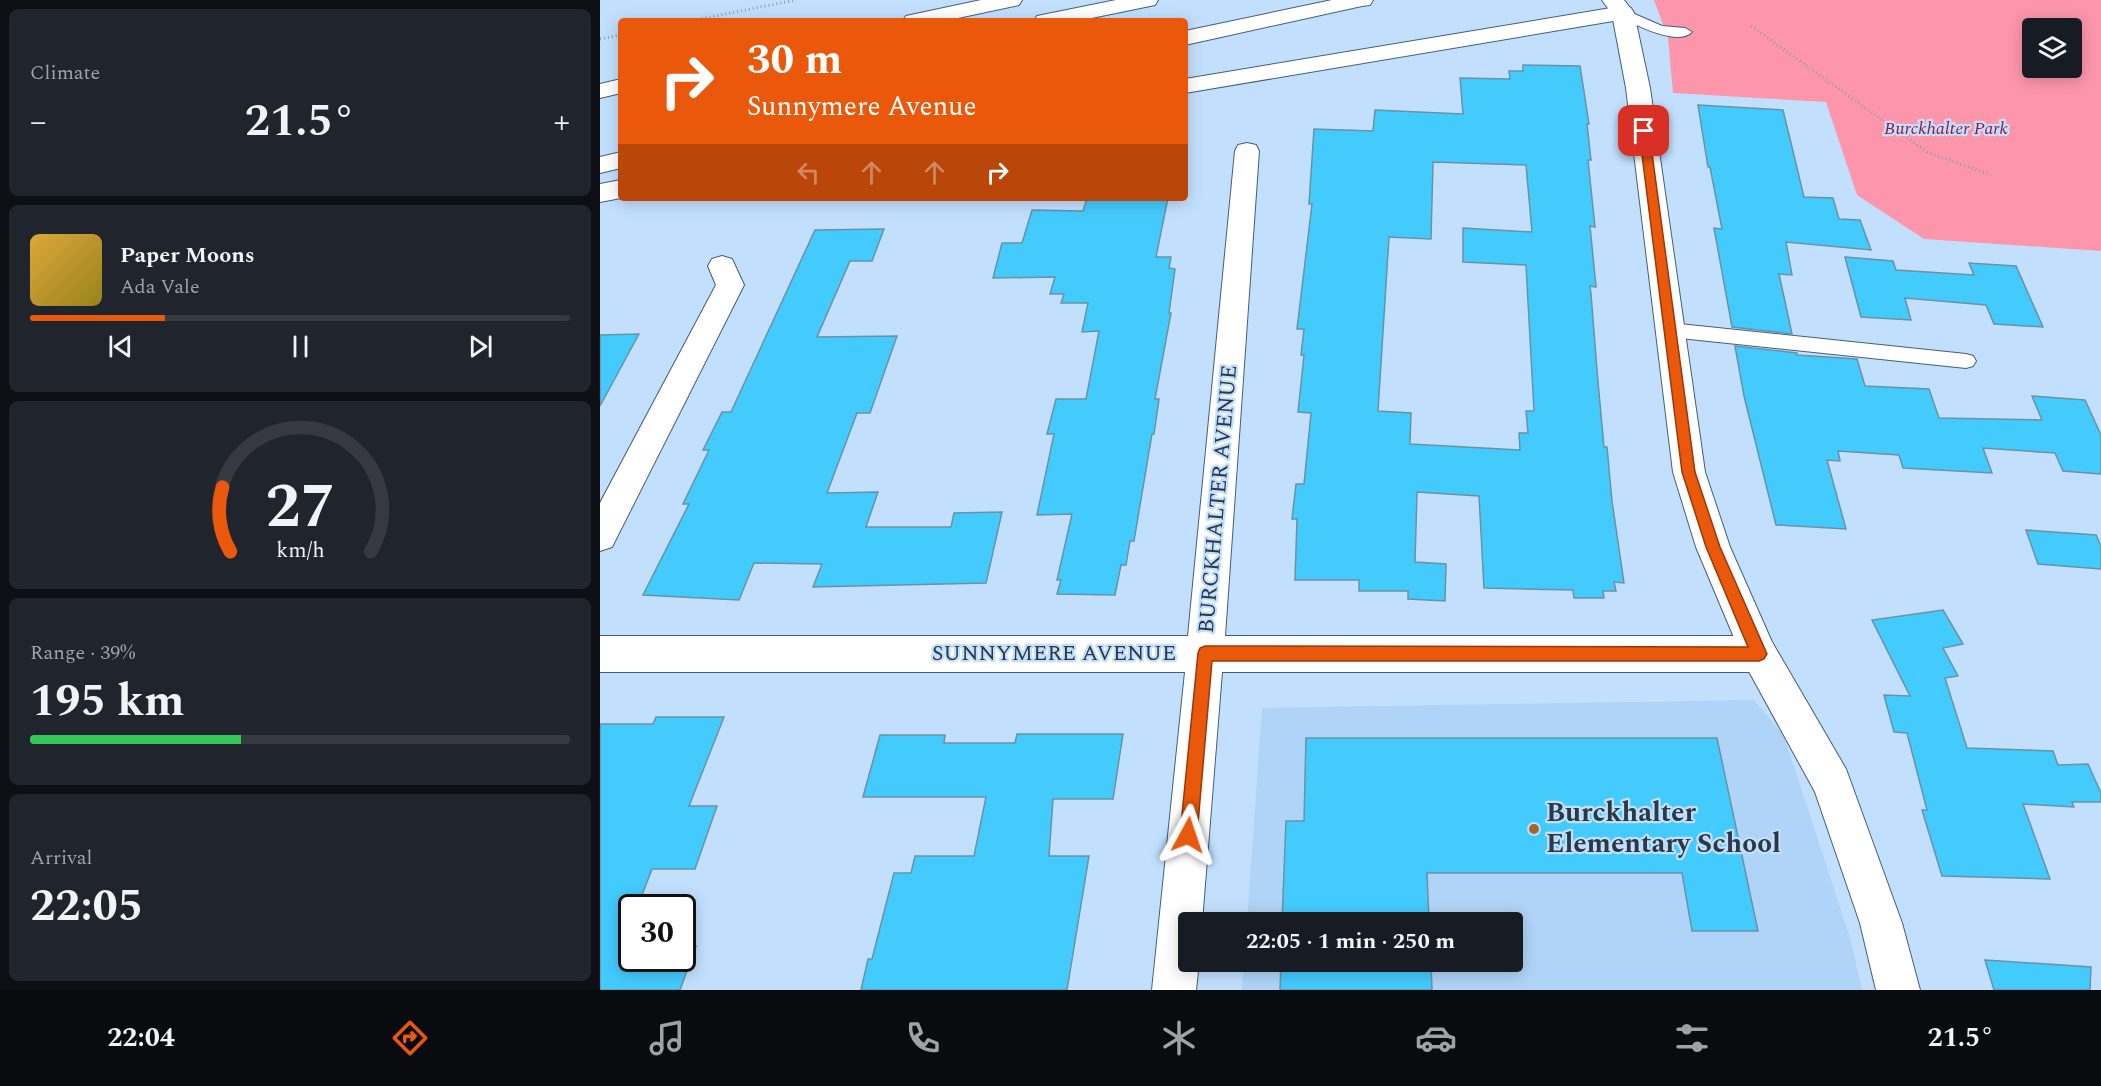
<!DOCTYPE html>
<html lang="en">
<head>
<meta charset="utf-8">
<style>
	body { margin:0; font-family:Spectral,serif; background:#20242c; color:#f1f3f6; height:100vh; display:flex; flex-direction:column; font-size:22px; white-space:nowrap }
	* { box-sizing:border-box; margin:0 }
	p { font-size:20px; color:#9ea1a6 }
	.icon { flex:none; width:33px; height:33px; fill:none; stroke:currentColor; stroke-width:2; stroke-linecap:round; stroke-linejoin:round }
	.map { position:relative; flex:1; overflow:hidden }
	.details { display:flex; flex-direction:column; gap:9px; padding:9px; background:#0d0f14; width:600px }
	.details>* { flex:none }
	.guide { position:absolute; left:18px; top:18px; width:570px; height:183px; border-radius:6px; box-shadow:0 3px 15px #0003; background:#ea580c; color:#fff; overflow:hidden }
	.controls { position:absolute; left:1422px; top:18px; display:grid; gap:12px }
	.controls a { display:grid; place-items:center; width:60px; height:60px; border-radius:6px; background:#171b24; box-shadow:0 3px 15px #0003; font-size:30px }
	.speed { position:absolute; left:18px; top:894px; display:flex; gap:12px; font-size:30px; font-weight:700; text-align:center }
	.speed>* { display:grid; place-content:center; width:78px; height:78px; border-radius:50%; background:#171b24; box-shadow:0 3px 15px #0003; line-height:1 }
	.speed .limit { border:3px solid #111; border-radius:9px; background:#fff; color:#111 }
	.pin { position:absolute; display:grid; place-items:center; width:51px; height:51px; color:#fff; margin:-26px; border-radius:12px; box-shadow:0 3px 9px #0006 }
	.me { position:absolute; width:66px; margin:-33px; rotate:5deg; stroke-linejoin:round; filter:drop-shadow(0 0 4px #0008) }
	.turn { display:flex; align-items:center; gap:21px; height:126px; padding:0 30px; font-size:27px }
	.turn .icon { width:78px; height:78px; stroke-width:2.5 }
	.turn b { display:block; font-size:42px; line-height:51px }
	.lanes { display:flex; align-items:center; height:57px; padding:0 30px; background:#0003; justify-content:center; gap:30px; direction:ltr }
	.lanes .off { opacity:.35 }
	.big { font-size:45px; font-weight:700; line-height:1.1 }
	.details .widget { flex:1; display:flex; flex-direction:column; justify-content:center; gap:9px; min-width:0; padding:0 21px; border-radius:9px; background:#20242c }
	.details .dial { align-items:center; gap:0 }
	.dial svg { height:156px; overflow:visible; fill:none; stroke:#363941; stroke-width:7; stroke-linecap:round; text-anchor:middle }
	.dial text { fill:#f1f3f6; stroke:none }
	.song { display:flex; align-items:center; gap:18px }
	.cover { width:72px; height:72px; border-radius:9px; background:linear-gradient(135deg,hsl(40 70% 55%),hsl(50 70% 35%)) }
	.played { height:6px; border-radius:3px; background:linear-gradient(90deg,#ea580c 25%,#363941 25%) }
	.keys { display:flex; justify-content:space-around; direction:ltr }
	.heat { display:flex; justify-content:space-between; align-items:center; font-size:33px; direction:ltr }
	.charge { height:9px; border-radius:4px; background:linear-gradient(90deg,#34c759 39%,#363941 0) }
	.trip { position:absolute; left:578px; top:912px; width:345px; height:60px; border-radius:6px; background:#171b24; box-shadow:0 3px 15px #0003; font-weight:700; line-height:60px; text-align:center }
	.tab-bar { display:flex; height:96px; justify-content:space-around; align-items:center; background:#090b0e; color:#9ea1a6 }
	.tab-bar .icon { width:42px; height:42px }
	.tab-bar .selected { color:#ea580c }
	.tab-bar b { font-size:27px; color:#f1f3f6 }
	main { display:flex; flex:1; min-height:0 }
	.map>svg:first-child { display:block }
	.built { fill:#b0d4f7 }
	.green { fill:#fd96aa; fill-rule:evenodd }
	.building { fill:#44cbfe; stroke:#6a92a5; stroke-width:1.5; fill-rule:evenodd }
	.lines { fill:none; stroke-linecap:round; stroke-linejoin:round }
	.service-casing { stroke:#445e78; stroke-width:2 }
	.minor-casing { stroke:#445e78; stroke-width:2 }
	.secondary-casing { stroke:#445e78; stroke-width:2 }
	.motorway-casing { stroke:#445e78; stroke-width:2 }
	.path { stroke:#88a0b7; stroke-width:3; stroke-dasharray:1 3; stroke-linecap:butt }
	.service { fill:#fff; fill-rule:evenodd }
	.minor { fill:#fff; fill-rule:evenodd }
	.secondary { fill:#fff; fill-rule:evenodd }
	.motorway { fill:#fff; fill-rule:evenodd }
	.route { fill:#ea580c; stroke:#983908; stroke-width:1.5 }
	.poi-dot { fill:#a06924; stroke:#c2e0fe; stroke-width:2 }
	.labels { text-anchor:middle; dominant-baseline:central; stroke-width:4.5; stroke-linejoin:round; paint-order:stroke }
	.far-park-label { font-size:18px; font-style:italic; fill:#931842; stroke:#c2e0fe }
	.street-label { font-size:22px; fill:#2c3844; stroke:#c2e0fe }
	.near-poi-label { font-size:27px; font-weight:bold; fill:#2c3844; stroke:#c2e0fe; text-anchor:start }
</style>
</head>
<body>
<main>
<section class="details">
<div class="widget"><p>Climate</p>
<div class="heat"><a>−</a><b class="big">21.5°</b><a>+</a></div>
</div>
<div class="widget">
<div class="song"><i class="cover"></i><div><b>Paper Moons</b><p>Ada Vale</p></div></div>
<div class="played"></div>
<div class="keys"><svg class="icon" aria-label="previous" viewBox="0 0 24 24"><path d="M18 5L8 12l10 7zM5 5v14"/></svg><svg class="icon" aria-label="pause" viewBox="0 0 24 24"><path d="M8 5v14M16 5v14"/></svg><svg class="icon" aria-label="next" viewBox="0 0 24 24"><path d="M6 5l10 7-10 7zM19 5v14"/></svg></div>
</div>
<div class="widget dial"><svg viewBox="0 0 100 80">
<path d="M14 69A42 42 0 1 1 86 69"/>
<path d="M14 69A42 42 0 0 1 10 36" stroke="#ea580c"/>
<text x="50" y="56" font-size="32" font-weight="700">27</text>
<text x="50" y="72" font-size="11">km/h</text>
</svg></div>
<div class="widget"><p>Range · 39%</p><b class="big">195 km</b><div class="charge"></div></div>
<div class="widget"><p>Arrival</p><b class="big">22:05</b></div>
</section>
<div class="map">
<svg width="1501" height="990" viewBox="0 0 1501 990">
	<rect width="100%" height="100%" fill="#c2e0fe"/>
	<path class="built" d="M1154 700 1184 736 1251 941 1262 990H642L644 962H912V922H647L662 708Z"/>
	<path class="green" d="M1054 0H1501V251L1324 239 1257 195 1226 102 1073 93 1068 38ZM1432 28H1472V68H1432Z"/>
	<path class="building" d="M923 65 980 66 989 124H987L991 160H988L995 227 990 226 996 287 990 286 991 294 998 382 1004 447H1007L1012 501 1024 583 1014 582 1016 591H1003L1004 598H974L973 590 884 588 879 496 817 492 815 562 846 564 845 601 808 599V591H759V580H695L697 519H692L696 484H704L711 413 698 412 704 355H701L704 329H697L712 204H709L714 129 773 131 775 110 863 114 860 78 910 79 909 71H923ZM833 162 926 165 932 232 863 228V262L926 265 934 411H926L928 433H919L920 450 810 444 811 413 778 411 789 237 831 239Z
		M1098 105 1183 110 1204 197 1233 198 1239 219 1260 220 1271 250 1186 242 1192 275 1179 274 1192 334 1132 327 1114 228 1122 229 1110 167H1108Z
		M487 198H568L556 257H571L569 268 575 269 569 313H571L555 399H559L554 434H552L534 541H530L526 565H521L515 595 457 594 461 580H457L472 514 437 515 454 434H447L456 399H486L499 331 482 332 488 303H461L464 294H450L455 277 393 278 402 243H422L432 210 483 211Z
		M284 229 272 261H250L217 337 297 336 270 413H257L227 493 278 492 266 527H351L354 513 402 512 386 583 213 587 222 564 154 563 139 600 43 595 89 504H83L109 450H103L122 412H131L215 230Z
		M1245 257 1293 261 1296 270 1374 275 1369 263 1416 266 1443 327 1394 324 1386 305 1305 298 1311 320 1261 317Z
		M39 334 0 406V335Z
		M1135 346 1197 353V355L1257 359 1265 386 1329 389 1339 418 1442 420 1432 396 1485 400 1501 435V474L1463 471 1455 453 1383 448 1392 473 1303 468 1299 455 1238 451 1240 461 1227 460 1246 529 1176 525 1144 396Z
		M1426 530 1496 535 1501 546V569L1438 564Z
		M1343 610 1363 644 1343 648 1358 676 1345 678 1367 748 1453 751 1458 765 1488 764 1501 793V802H1472L1474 807 1423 804 1450 879 1342 876 1322 810H1327L1307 733 1294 732 1284 695 1310 696 1272 620Z
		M56 717H124L89 806H117L95 869H52L37 908H32V921L22 945H32V958H82V946H96L80 990H0V724H53Z
		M417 734H523L513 799H453L449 856H489L467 990H261L268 959H272L294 873H311L315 856H374L386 797H263L280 735H345L344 743H415Z
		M706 738H1117L1158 931H1092L1082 873H827L829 922H682L686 821H704Z
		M1385 960 1491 967 1490 990H1394Z
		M681 962H831L832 990H680Z"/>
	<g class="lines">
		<g class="service-casing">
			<path id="service" d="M1023 9 1062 26 1085 28 1092 32C1077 47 1034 24 1018 16L1016 13Z
				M1070 323 1366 354 1373 356 1376 361 1373 366 1366 368 1070 337 1063 335 1061 330 1063 325Z"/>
		</g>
		<g class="minor-casing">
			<path id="minor" d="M647 143 656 145 659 151 625 636H1159L1172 642 1177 654 1172 666 1159 672H622L602 922H588V962H599L596 990H552L585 672H0V636H588L635 151 638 145Z
				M122 256 132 259 144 285 12 547 0 551V503L116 285 108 266 112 259Z"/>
		</g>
		<g class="secondary-casing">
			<path id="secondary" d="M1002 0H1024L1034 13 1050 88 1105 472 1130 547 1172 642 1246 769 1302 923 1320 990H1276L1260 923 1215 792 1146 666 1096 547 1073 472 1026 88 1012 14Z"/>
		</g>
		<g class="motorway-casing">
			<path id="motorway" d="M381 0H422L419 5 344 21H303L306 16Z
				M516 0H558L555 5 477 21H434L437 16Z
				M732 0H773L770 5 762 6 585 45V31Z
				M1023 6 1031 8 1034 13 1031 18 585 93V79Z
				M21 79V93L0 98V84Z
				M21 152V168L0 173V157Z
				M21 180V198L0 202V184Z"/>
		</g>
		<path class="path" d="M90 21 196 0
			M1151 26 1327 152 1391 175
			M0 39 21 35"/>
		<use href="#service" class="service"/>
		<use href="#minor" class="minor"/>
		<use href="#secondary" class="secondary"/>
		<use href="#motorway" class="motorway"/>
	</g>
	<path class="route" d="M1044 128 1049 131 1095 472 1120 547 1167 654 1164 659 1159 661H612L597 835 594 841 588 844 582 841 580 835 598 653 600 648 605 646 1148 647 1106 547 1082 472 1039 131Z"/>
	<circle class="poi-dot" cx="934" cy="829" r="6"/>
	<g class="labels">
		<g class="far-park-label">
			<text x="1346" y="128">Burckhalter Park</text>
		</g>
		<g class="street-label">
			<text transform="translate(618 499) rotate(-85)">BURCKHALTER AVENUE</text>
			<text x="454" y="653">SUNNYMERE AVENUE</text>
		</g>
		<g class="near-poi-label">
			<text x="946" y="813">Burckhalter<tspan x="946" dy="31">Elementary School</tspan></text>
		</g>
	</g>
</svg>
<div class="controls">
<a><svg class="icon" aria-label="layers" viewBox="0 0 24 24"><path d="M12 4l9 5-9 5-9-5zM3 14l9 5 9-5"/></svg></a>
</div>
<div class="speed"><div class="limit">30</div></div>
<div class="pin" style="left:1044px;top:131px;background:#d93025"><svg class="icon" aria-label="arrive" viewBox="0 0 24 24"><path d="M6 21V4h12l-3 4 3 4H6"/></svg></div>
<svg class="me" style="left:588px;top:835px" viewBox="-20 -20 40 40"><path d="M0-17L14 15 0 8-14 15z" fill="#ea580c" stroke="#fff" stroke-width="4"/></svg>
<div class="trip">22:05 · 1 min · 250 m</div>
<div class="guide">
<div class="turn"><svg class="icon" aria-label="right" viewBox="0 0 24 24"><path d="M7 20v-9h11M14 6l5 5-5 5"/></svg><div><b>30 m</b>Sunnymere Avenue</div></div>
<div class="lanes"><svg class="icon off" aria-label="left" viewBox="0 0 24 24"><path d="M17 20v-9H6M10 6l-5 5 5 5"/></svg><svg class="icon off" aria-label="ahead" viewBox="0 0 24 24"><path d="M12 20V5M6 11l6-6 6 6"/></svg><svg class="icon off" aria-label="ahead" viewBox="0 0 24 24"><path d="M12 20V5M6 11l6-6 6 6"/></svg><svg class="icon" aria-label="right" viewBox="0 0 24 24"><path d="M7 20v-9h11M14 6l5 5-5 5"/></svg></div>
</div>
</div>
</main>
<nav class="tab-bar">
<b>22:04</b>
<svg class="icon selected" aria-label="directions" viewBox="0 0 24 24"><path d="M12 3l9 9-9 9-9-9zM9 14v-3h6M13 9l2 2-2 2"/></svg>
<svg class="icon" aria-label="music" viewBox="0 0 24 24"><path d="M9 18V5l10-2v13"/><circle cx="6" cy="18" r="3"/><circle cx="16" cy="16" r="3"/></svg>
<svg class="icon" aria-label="phone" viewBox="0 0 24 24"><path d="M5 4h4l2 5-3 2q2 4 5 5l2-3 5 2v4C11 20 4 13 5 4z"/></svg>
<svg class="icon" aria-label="climate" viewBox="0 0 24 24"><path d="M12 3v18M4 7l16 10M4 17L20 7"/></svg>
<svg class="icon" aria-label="car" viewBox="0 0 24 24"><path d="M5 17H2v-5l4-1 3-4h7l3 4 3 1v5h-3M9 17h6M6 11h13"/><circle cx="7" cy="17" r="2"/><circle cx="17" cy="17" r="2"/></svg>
<svg class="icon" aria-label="filters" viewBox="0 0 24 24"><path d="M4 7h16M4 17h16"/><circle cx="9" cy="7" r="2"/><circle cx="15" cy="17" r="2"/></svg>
<b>21.5°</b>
</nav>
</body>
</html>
